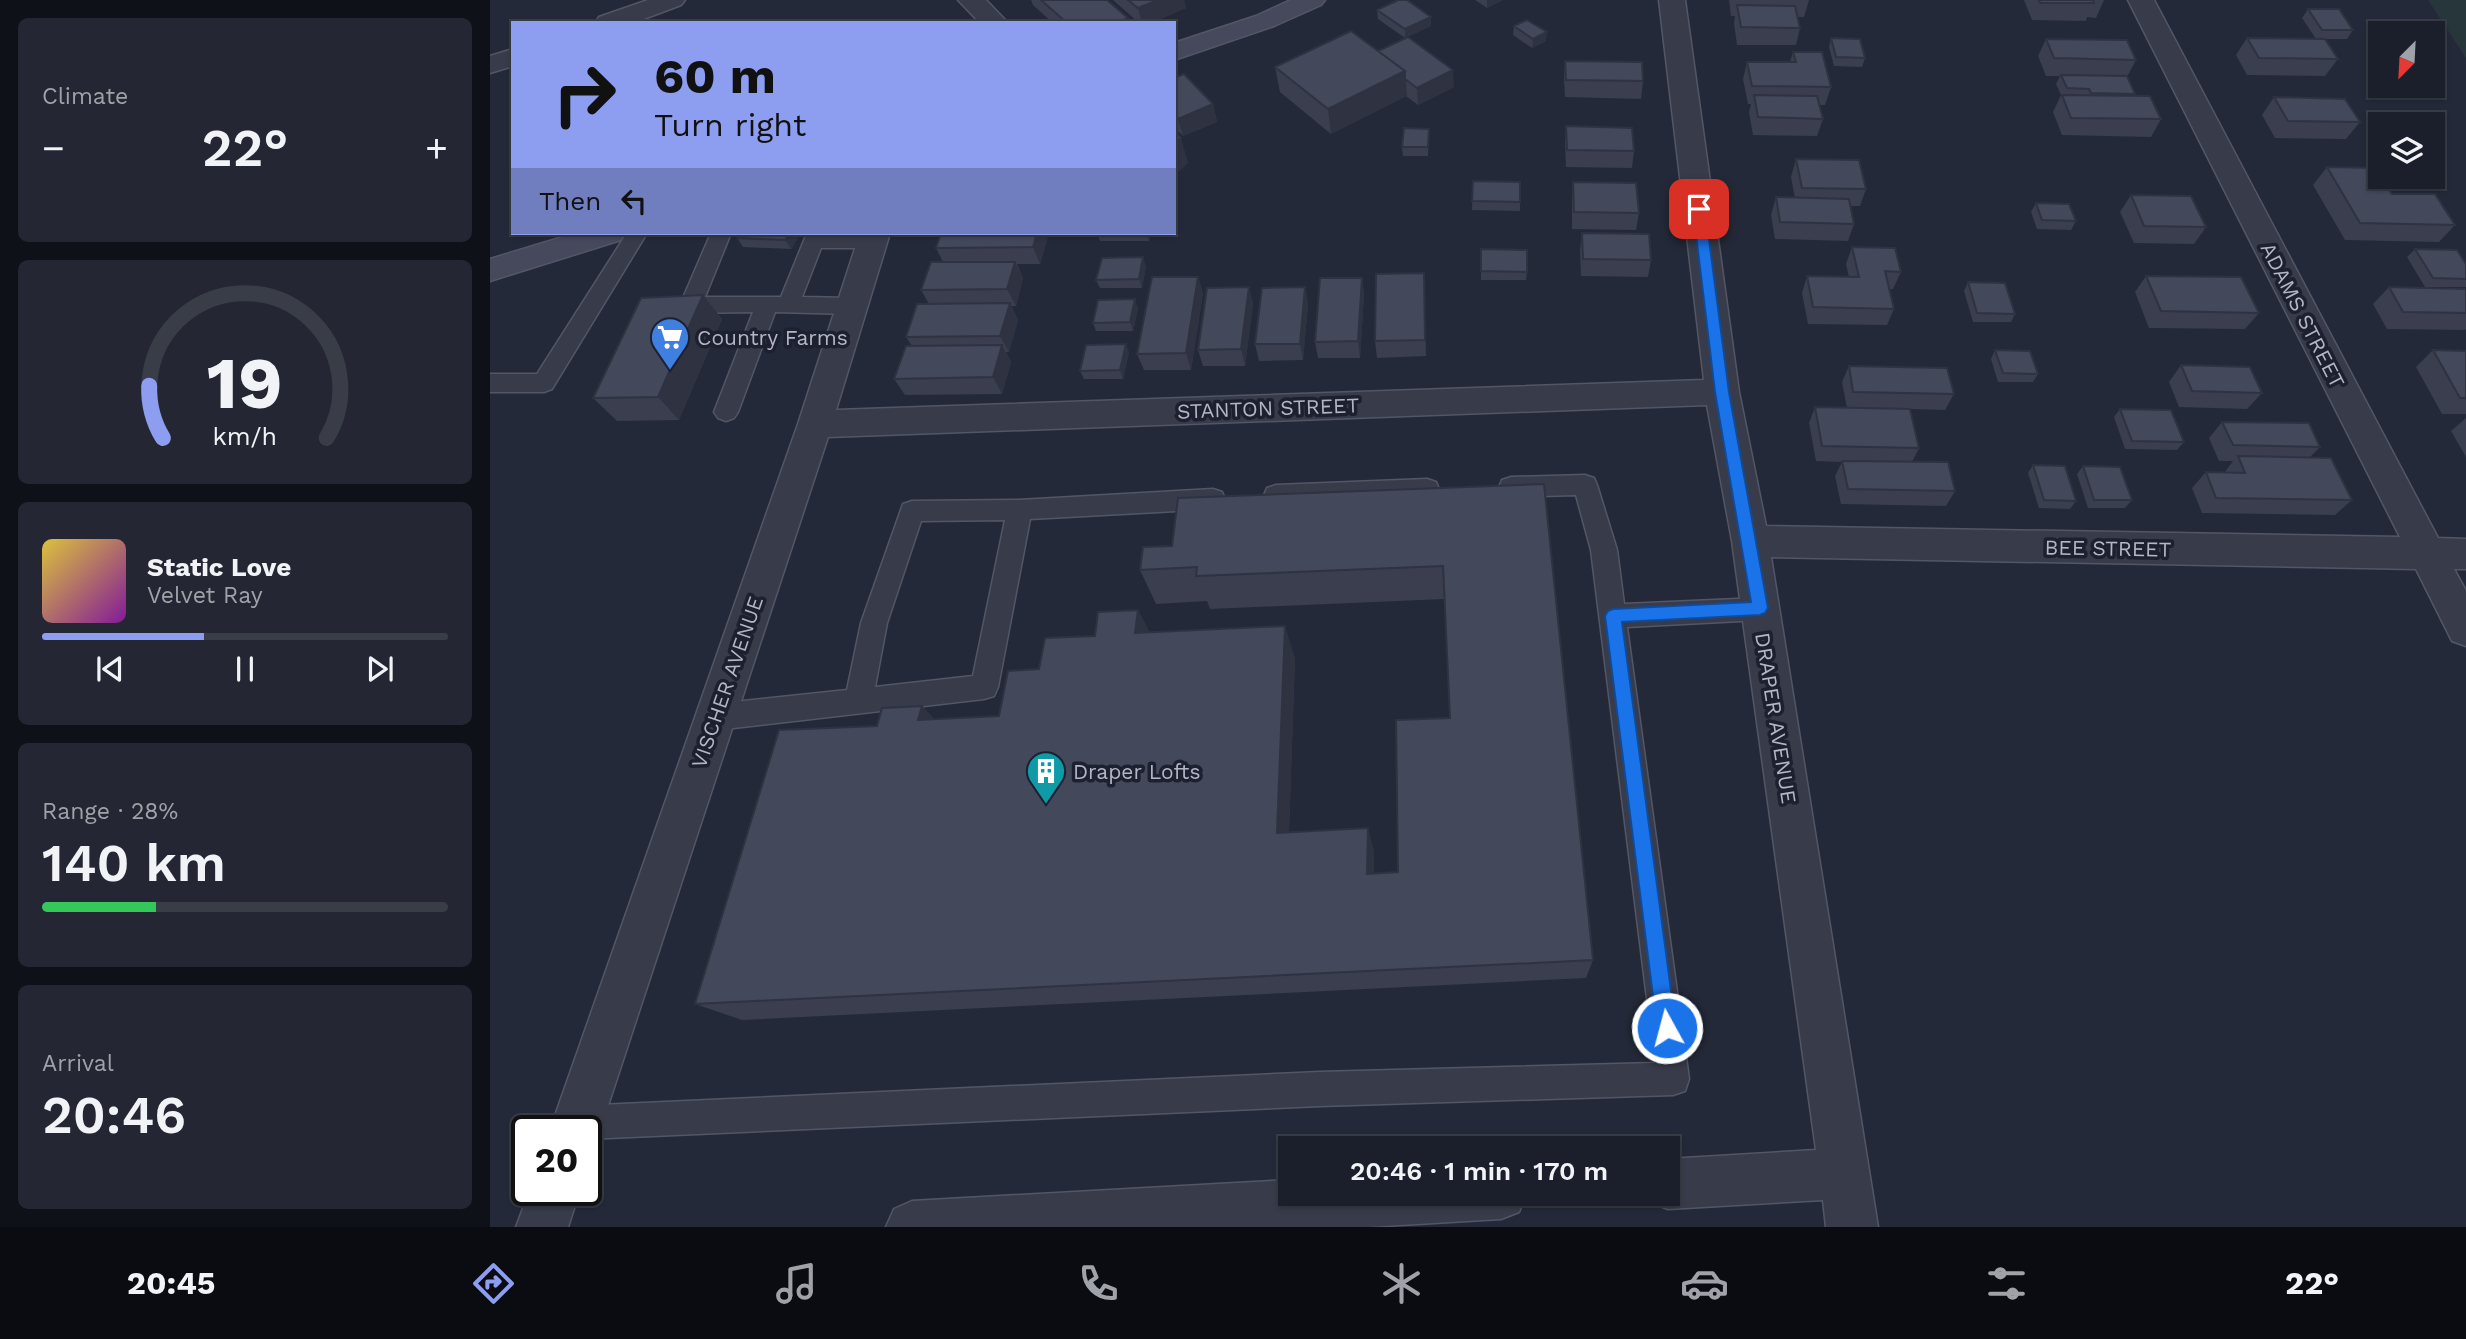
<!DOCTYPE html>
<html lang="en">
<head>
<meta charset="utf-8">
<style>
	body { margin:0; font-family:"Work Sans",sans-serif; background:#242733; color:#f1f3f6; height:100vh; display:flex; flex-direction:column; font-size:26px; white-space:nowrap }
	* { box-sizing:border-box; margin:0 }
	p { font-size:23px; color:#a0a2a9 }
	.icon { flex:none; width:38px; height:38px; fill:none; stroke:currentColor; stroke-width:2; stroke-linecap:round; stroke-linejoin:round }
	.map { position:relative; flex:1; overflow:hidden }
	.panel { display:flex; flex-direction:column; gap:18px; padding:18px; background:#0f1118; width:490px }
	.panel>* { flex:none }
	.top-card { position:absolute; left:21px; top:21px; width:665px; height:214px; border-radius:0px; box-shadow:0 2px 5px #0004,0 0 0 2px #393d47; background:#8d9ef0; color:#111; overflow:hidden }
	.needle { width:46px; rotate:204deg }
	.buttons { position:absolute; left:1878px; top:21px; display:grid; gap:14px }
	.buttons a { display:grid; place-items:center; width:77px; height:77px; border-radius:0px; background:#1b1f2b; box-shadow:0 2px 5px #0004,0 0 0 2px #393d47; font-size:35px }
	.speed { position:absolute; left:21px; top:1115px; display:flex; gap:14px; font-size:35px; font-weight:700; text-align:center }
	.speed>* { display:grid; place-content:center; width:91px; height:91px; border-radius:50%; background:#1b1f2b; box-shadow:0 2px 5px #0004,0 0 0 2px #393d47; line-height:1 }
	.speed .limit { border:4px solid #111; border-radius:10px; background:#fff; color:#111 }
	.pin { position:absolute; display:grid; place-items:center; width:60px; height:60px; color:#fff; margin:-30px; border-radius:14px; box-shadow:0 4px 10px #0006 }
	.me { position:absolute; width:77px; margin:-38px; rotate:353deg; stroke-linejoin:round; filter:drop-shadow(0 0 5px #0008) }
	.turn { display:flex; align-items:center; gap:24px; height:147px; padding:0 28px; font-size:32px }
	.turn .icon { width:91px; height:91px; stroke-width:2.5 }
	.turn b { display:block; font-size:49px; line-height:60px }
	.then { display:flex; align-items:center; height:66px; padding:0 28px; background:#0003; gap:14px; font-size:26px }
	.big { font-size:52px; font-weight:600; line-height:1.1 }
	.panel .tile { flex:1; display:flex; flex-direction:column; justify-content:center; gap:10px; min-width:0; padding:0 24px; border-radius:10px; background:#242733 }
	.panel .dial { align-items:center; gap:0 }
	.dial svg { height:182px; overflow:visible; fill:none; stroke:#393d47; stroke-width:7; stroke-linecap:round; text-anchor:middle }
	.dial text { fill:#f1f3f6; stroke:none }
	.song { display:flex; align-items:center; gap:21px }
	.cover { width:84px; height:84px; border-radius:10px; background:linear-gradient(135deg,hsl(50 70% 55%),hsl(290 70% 35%)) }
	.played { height:7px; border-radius:4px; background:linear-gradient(90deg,#8d9ef0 40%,#393d47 40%) }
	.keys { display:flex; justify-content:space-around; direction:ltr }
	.heat { display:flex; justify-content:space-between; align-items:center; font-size:38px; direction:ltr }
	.charge { height:10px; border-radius:5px; background:linear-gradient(90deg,#34c759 28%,#393d47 0) }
	.trip { position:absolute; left:788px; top:1136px; width:402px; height:70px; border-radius:0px; background:#1b1f2b; box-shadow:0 2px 5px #0004,0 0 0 2px #393d47; font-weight:600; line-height:70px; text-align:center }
	.tab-bar { display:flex; height:112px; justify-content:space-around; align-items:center; background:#0b0c11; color:#a0a2a9 }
	.tab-bar .icon { width:49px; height:49px }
	.tab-bar .selected { color:#8d9ef0 }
	.tab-bar b { font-size:32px; color:#f1f3f6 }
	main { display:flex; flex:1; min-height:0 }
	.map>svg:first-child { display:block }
	.green { fill:#27363b }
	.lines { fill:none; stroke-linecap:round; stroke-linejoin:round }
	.lane-casing { stroke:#535665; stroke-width:3 }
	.street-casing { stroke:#535665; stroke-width:3 }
	.secondary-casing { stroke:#535665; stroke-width:3 }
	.lane { fill:#383b4a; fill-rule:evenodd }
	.street { fill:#383b4a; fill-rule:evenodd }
	.secondary { fill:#46495c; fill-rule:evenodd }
	.wall { fill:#3a3e4e }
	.shaded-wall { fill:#2f3240 }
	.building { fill:#43485b; stroke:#2f3240; stroke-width:2 }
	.route { fill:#1a73e8; stroke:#114b97; stroke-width:2 }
	.labels { text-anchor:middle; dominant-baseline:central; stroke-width:7; stroke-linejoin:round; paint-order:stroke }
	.street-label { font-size:21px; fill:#b3b6c6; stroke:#1d202f }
	.poi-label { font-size:21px; fill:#b3b6c6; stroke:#1d202f; text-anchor:start }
</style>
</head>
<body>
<main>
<section class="panel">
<div class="tile"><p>Climate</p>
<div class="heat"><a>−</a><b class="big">22°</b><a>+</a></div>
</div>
<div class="tile dial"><svg viewBox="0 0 100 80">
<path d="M14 69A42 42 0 1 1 86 69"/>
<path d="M14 69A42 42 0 0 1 8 46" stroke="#8d9ef0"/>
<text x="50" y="56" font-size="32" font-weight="700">19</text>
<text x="50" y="72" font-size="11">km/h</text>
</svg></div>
<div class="tile">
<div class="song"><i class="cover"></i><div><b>Static Love</b><p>Velvet Ray</p></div></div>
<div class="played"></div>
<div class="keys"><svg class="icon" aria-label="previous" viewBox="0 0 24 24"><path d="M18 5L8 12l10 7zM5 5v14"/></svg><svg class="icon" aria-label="pause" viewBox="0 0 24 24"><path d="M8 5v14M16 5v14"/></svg><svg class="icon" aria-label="next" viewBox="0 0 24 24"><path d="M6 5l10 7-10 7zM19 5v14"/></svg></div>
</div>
<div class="tile"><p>Range · 28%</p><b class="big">140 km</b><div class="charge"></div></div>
<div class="tile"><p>Arrival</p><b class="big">20:46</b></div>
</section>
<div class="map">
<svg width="1976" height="1227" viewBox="0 0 1976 1227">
	<rect width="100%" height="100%" fill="#242939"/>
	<path class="green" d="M1938 0H1976V58Z"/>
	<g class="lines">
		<g class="lane-casing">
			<path id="lane" d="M137 233H157L62 389 54 392H0V374H47Z
				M221 233H241L215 297H291L317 233 382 234 389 236 392 241 389 246 382 248H331L312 297 361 298 369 301 372 306 369 311 361 314 285 312 248 412 244 418 236 421 228 418 224 412 263 312 201 313 193 310 190 305Z
				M1095 475 1104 478 1107 485 1127 550 1134 604 1270 598 1279 601 1283 609 1279 617 1270 620 1137 627 1199 1079 1195 1091 1183 1095 830 1106 96 1139V1130H73L70 1123 75 1111 87 1106 830 1072 1165 1063 1101 550 1086 495 1021 497 1012 494 1009 487 1012 480 1021 477Z
				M937 479 946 482 949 489 946 496 937 499 786 505 777 502 774 495 777 488 786 485Z
				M723 489 732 492 735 499 732 506 723 509 540 519 508 687 504 696 494 699 226 730 216 726 212 717 216 708 226 704 357 690 371 623 413 504 422 501 529 500ZM515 520 483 676 385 687 397 623 431 521Z"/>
		</g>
		<g class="street-casing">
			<path id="street" d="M158 0H195L191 5 143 23H105L109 17Z
				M468 0H496L518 23H490Z
				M1169 0H1195L1249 392 1276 526 1910 537 1638 0H1664L1948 538 1976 539V569H1964L1976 591V646L1962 641 1926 569 1281 557 1388 1227H1336L1333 1200 1178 1209 1160 1202 1157 1194H1178V1159L1326 1150 1242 541 1217 405 338 437 110 1130 102 1147 96 1150V1130H60L308 424 370 233H400L346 410 1214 380Z
				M23 49V66L0 73V56Z
				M800 1180V1194H1036L1029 1212 1011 1219 877 1227H396L404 1209 422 1201Z
				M40 1190H90L78 1227H26Z"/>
		</g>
		<g class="secondary-casing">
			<path id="secondary" d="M801 0H835L831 5 784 26 684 60V43L766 16Z
				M86 233H135L131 240 0 281V259Z"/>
		</g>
		<use href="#lane" class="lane"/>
		<use href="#street" class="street"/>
		<use href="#secondary" class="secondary"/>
	</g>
	<path class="wall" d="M541 0H617L640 23H563L543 5Z
		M623 0H694L696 8 661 23H649Z
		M985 0H1013L997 8Z
		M1239 0H1319L1314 17H1308L1310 28 1306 45H1247L1244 23 1245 16H1241Z
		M1534 0H1614L1606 18 1597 17 1596 21 1542 20Z
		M1818 9 1863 30 1857 39H1835L1848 59 1835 76 1757 75 1746 55 1757 38 1826 39 1812 18Z
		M887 10 941 17V26L915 38 888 19Z
		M1024 26 1056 41 1042 48 1023 35Z
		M1341 38 1375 58 1372 67 1344 66 1339 47Z
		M1556 39 1646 60 1637 77 1645 94 1644 95 1671 119 1661 137 1572 135 1563 112 1571 95 1566 84 1570 76H1556L1548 56Z
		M888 51 964 87 928 105 916 96 841 134 790 92 785 67Z
		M1303 52 1341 87 1335 105H1329L1333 119 1327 136 1263 135 1259 112 1261 104H1258L1253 79 1257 62H1300Z
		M1075 61 1153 81 1151 99 1075 97 1074 79Z
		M684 78 723 104 727 122 693 136 684 127Z
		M1784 97 1870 122 1856 139 1785 138 1772 115Z
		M1076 126 1144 151 1142 168 1076 167 1075 144Z
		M939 129 938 156H913L912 147Z
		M1306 159 1376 189 1370 206H1360L1364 224 1358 241 1285 239 1281 215 1286 197 1305 198 1301 177Z
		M1837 167 1902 194 1965 225 1949 242 1855 240 1823 185Z
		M983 181 1030 182V211L982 210Z
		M1083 182 1149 213 1146 230 1082 229V199Z
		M1641 195 1716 227 1704 244 1644 243 1630 212Z
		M1546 203 1586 221 1581 230 1547 229 1541 212Z
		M311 233 301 249 253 247 247 238Z
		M451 233H557L558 236 550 264H527L533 278 526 306H521L528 320 519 352H516L521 362 512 394 415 395 404 379 422 346 416 337 439 304 431 290 453 262 446 248Z
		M607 233H661L659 241H610Z
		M1092 233 1161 260 1158 277 1091 276 1090 250Z
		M1362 247 1411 272 1403 289H1399L1404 309 1397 325 1318 324 1312 293 1317 276 1359 277 1356 264Z
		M991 249 1037 272 1036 280H991Z
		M1925 249 1976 264V287H1935L1917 257Z
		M656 266 652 288H610L606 280Z
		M934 273 936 356 887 358 885 341Z
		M1656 276 1769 313 1755 329 1659 328 1645 292Z
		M708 277 713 293 701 370H654L647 354Z
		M872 278 874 295 870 358H828L825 342Z
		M1478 282 1525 314 1521 322H1483L1474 291Z
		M759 287 763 304 755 366H713L708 350Z
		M815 287 818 304 813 360 769 361 765 344Z
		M1899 287 1976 289V329L1975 330 1897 329 1883 304Z
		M213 295 232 319 189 420 127 421 103 398Z
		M648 308 643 331H606L603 323Z
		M1505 350 1548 374 1543 382H1508L1501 359Z
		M1943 350 1976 351V414H1952L1926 367Z
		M639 352 633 379H594L590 371Z
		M1691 365 1772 393 1757 409 1689 407 1679 382Z
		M1359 366 1464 394 1455 410 1420 409 1429 448 1422 462 1465 491 1456 506 1351 504 1345 476 1352 462 1326 461 1319 423 1325 407 1357 408 1352 382Z
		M1630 409 1694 442 1687 450 1635 449 1624 417Z
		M1976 418V457L1961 431Z
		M1732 422 1830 447 1819 458 1862 500 1845 515 1712 513 1702 488 1716 472 1734 473 1743 461H1729L1719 438Z
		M1543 465 1586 501 1580 509 1549 508 1538 473Z
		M1593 466 1642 500 1635 508H1598L1587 474Z
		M1054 484 1103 960 1096 978 252 1020 205 1004 387 726 432 706 445 720 509 716 549 669 648 610 659 632 805 658 799 832 878 828 884 852V873L908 872 960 718 954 599 720 609 717 601 666 604 650 570 682 546Z"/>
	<path class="shaded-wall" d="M668 0H694L696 8 661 23H652L648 8Z
		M997 0H1013L997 8Z
		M941 17V26L915 38V29Z
		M638 18 640 23H627Z
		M1057 32 1056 41 1042 48 1043 39Z
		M963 70 964 87 928 105 927 88Z
		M915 71 917 96 841 134 838 109Z
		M723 104 727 122 693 136 688 119Z
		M691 138 698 163 684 176V144Z
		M300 233H311L301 249 295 240Z
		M547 233H557L558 236 550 264 543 247Z
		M656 233H661L659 241Z
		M653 257 656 266 652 288 649 279Z
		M525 262 533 278 526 306 517 289Z
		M708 277 713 293 701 370 696 353Z
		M872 278 874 295 870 358 868 341Z
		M759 287 763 304 755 366 751 349Z
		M815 287 818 304 813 360 810 344Z
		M213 295 232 319 189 420 168 397Z
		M645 299 648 308 643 331 640 322Z
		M520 303 528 320 519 352 510 336Z
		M636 344 639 352 633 379 630 370Z
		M512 345 521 362 512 394 503 377Z
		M648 610 665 642 645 633Z
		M795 626 805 658 798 857 787 833Z
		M432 706 460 735 428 720Z
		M878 828 884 852V896L877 874Z"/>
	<path class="building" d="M551 0H617L638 18 627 23H577Z
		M638 0H668L648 8Z
		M908 0H917L941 17 915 29 887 10Z
		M1549 0H1603L1604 3H1550Z
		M1247 5 1305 6 1310 28 1251 27Z
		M1818 9H1849L1863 30H1832Z
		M1037 20 1057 32 1043 39 1024 26Z
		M861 31 915 71 838 109 785 67Z
		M918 37 963 70 927 88 915 79V71L888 51Z
		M1341 38 1370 39 1375 58 1346 57Z
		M1757 38 1835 39 1848 59 1769 58Z
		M1556 39 1637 40 1646 60 1564 58Z
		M1303 52H1332L1341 87 1262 86 1257 62H1306Z
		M1075 61 1152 62 1153 81 1076 80Z
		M694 74 723 104 688 119 684 114V78Z
		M1571 75 1637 76 1645 94 1601 93 1599 89 1577 88Z
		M1264 95 1327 96 1333 119 1268 117Z
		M1572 95 1660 96 1671 119 1581 118Z
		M1784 97 1855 99 1870 122 1798 121Z
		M1076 126 1142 128 1144 151 1077 150Z
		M914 128 939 129 938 147H912Z
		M684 129 691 138 684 144Z
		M1306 159 1369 160 1376 189 1312 188Z
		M1837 167 1886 168 1890 174V177H1892L1902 194H1945L1965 225 1870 223Z
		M983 181 1030 182V202L982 201Z
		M1083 182 1146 183 1149 213 1084 212Z
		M1641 195 1701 196 1716 227 1654 226Z
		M1286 197 1359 199 1364 224 1290 222Z
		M1546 203 1579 204 1586 221 1552 220Z
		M250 233H300L295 240 247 238Z
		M451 233H547L543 247 446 248Z
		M1092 233 1159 234 1161 260 1093 259Z
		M1362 247 1405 248 1411 272 1395 271 1404 309 1323 307 1317 276 1369 277Z
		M991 249 1037 250V272L991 271Z
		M1925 249 1967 250 1976 264V279L1943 278Z
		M653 257 649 279 606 280 612 258Z
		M441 262H525L517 289 431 290Z
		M934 273 935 340 885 341 886 274Z
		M1656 276 1751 277 1769 313 1671 311Z
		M662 277H708L696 353 647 354Z
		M830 278H872L868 341 825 342Z
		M1478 282 1515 283 1525 314 1487 313Z
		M759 287 751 349 708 350 717 288Z
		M815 287 810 344H765L772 288Z
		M1899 287 1976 289V313L1913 312Z
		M213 295 168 397 103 398 151 298Z
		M645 299 640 322 603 323 608 300Z
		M520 303 510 336 416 337 427 304Z
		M636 344 630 370 590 371 596 345Z
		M512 345 503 377 404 379 416 346Z
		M1505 350 1540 351 1548 374 1513 373Z
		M1943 350 1976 351V398H1970Z
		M1691 365 1760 367 1772 393 1702 391Z
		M1359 366 1457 368 1464 394 1363 392Z
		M1325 407 1420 409 1429 448 1332 446Z
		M1630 409 1681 410 1694 442 1642 441Z
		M1732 422 1819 423 1830 447 1743 445Z
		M1748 456 1841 458 1862 500 1726 498 1716 472 1755 473Z
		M1352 461 1458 462 1465 491 1358 489Z
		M1543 465 1575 466 1586 501 1554 500Z
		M1593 466 1630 467 1642 500H1604Z
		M1054 484 1103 960 205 1004 289 730 387 726 392 708 432 706 428 720 509 716 518 671 549 669 555 638 605 636 608 612 648 610 645 633 795 626 787 833 878 828 877 874 908 872 906 720 960 718 953 566 706 576 707 567 650 570 653 547 682 546 688 498Z"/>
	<path class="route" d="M1209 205 1215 209 1239 392 1278 608 1275 613 1270 615 1132 622 1186 1028 1183 1035 1177 1037 1170 1035 1167 1028 1115 616 1118 611 1123 609 1261 602 1225 392 1203 209Z"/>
	<defs>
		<g id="supermarket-pin" transform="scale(2.0125)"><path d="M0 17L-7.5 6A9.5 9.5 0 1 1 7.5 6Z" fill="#3f7fe0" stroke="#1d202f"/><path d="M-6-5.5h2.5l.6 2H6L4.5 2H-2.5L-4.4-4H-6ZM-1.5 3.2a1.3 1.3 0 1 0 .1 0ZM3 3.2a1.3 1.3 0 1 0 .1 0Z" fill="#fff"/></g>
		<g id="building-pin" transform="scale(2.0125)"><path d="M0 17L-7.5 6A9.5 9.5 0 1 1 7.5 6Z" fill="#0f9aa8" stroke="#1d202f"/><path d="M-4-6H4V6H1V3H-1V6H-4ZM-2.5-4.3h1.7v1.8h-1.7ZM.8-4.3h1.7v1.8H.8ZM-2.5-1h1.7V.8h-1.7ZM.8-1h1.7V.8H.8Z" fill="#fff"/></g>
	</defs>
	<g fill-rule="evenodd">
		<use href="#supermarket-pin" x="180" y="337"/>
		<use href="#building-pin" x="556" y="771"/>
	</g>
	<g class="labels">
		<g class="street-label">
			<text transform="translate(1813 315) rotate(63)">ADAMS STREET</text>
			<text transform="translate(778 408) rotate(-2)">STANTON STREET</text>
			<text transform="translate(1618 548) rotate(1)">BEE STREET</text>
			<text transform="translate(237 682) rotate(-71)">VISCHER AVENUE</text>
			<text transform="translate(1286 718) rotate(81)">DRAPER AVENUE</text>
		</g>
		<g class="poi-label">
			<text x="207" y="337">Country Farms</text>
			<text x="583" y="771">Draper Lofts</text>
		</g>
	</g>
</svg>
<div class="buttons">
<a><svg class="needle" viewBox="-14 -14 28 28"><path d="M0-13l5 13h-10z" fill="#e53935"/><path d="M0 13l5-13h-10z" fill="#a0a2a9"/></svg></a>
<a><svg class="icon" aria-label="layers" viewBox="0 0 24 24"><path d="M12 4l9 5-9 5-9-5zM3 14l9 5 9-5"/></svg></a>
</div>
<div class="speed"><div class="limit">20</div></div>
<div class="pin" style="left:1209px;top:209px;background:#d93025"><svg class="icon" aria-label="arrive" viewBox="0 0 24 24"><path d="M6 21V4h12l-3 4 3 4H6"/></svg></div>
<svg class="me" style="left:1177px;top:1028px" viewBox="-20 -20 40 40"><circle r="17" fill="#1a73e8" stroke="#fff" stroke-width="3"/><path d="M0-11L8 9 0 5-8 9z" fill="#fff"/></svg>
<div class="trip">20:46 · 1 min · 170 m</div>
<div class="top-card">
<div class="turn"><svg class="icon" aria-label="right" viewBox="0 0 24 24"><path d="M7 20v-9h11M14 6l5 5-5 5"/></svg><div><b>60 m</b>Turn right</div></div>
<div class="then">Then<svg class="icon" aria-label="left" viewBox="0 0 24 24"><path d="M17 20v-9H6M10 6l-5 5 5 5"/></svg></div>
</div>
</div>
</main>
<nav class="tab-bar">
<b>20:45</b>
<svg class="icon selected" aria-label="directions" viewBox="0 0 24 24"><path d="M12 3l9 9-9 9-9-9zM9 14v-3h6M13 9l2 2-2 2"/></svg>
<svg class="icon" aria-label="music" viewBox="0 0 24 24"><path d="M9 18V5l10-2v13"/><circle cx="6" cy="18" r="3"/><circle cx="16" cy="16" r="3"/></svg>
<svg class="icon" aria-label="phone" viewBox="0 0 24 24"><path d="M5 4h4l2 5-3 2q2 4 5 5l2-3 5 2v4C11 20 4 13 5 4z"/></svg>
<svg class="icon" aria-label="climate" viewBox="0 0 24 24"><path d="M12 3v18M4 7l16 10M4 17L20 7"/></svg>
<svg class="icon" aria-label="car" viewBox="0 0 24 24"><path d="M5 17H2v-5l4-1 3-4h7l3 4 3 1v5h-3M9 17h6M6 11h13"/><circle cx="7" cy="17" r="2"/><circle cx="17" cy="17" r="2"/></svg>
<svg class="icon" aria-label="filters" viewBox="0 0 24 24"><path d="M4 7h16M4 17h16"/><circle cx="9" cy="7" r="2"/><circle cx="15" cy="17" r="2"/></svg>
<b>22°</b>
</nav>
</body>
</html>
